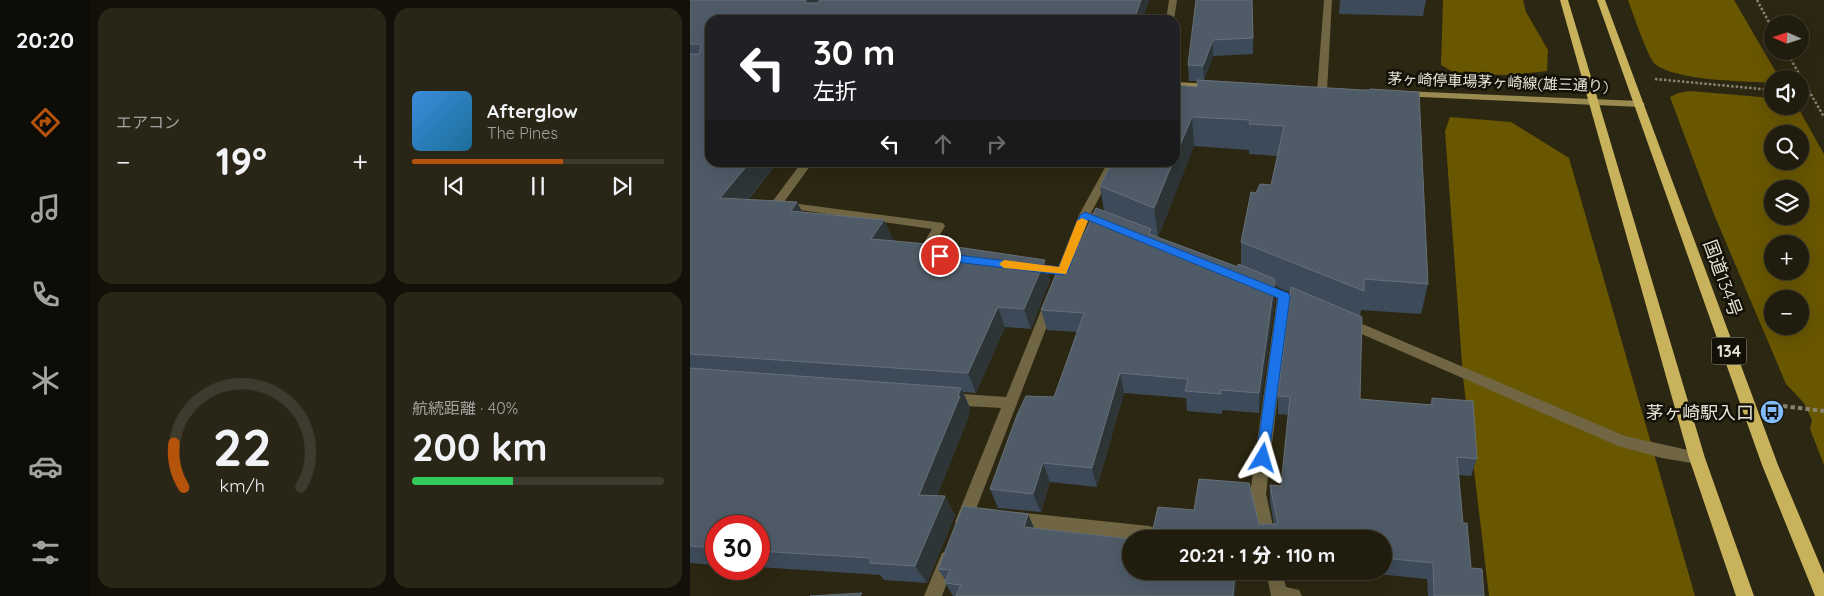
<!DOCTYPE html>
<html lang="ja">
<head>
<meta charset="utf-8">
<style>
	body { margin:0; font-family:Quicksand,"Noto Sans JP",sans-serif; background:#292617; color:#f1f3f6; height:100vh; display:flex; flex-direction:column; font-size:19px; white-space:nowrap }
	* { box-sizing:border-box; margin:0 }
	p { font-size:16px; color:#a2a29e }
	.icon { flex:none; width:28px; height:28px; fill:none; stroke:currentColor; stroke-width:2; stroke-linecap:round; stroke-linejoin:round }
	.map { position:relative; flex:1; overflow:hidden }
	.drawer { display:flex; flex-direction:column; gap:8px; padding:8px; background:#121008; width:600px }
	.drawer>* { flex:none }
	.hud { position:absolute; left:15px; top:15px; width:475px; height:152px; border-radius:15px; box-shadow:0 5px 20px #0002,0 0 0 1px #3e3b2e; background:#202124; color:#fff; overflow:hidden }
	.needle { width:32px; rotate:273deg }
	.tools { position:absolute; left:1074px; top:15px; display:grid; gap:10px }
	.tools a { display:grid; place-items:center; width:45px; height:45px; border-radius:50%; background:#211d0e; box-shadow:0 5px 20px #0002,0 0 0 1px #3e3b2e; font-size:25px }
	.speed { position:absolute; left:15px; top:515px; display:flex; gap:10px; font-size:25px; font-weight:700; text-align:center }
	.speed>* { display:grid; place-content:center; width:65px; height:65px; border-radius:50%; background:#211d0e; box-shadow:0 5px 20px #0002,0 0 0 1px #3e3b2e; line-height:1 }
	.speed .limit { border:8px solid #d22; background:#fff; color:#111 }
	.pin { position:absolute; display:grid; place-items:center; width:42px; height:42px; color:#fff; margin:-21px; border:2px solid #fff; border-radius:50%; box-shadow:0 1px 5px #0007 }
	.me { position:absolute; width:55px; margin:-28px; rotate:7deg; stroke-linejoin:round; filter:drop-shadow(0 0 4px #0008) }
	.turn { display:flex; align-items:center; gap:18px; height:105px; padding:0 25px; font-size:22px }
	.turn .icon { width:65px; height:65px; stroke-width:2.5 }
	.turn b { display:block; font-size:35px; line-height:42px }
	.lanes { display:flex; align-items:center; height:48px; padding:0 25px; background:#0003; justify-content:center; gap:25px; direction:ltr }
	.lanes .off { opacity:.35 }
	.big { font-size:38px; font-weight:800; line-height:1.1 }
	.drawer .tile { flex:1; display:flex; flex-direction:column; justify-content:center; gap:8px; min-width:0; padding:0 18px; border-radius:15px; background:#292617 }
	.drawer .dial { align-items:center; gap:0 }
	.dial svg { height:130px; overflow:visible; fill:none; stroke:#3e3b2e; stroke-width:7; stroke-linecap:round; text-anchor:middle }
	.dial text { fill:#f1f3f6; stroke:none }
	.song { display:flex; align-items:center; gap:15px }
	.cover { width:60px; height:60px; border-radius:8px; background:linear-gradient(135deg,hsl(210 70% 55%),hsl(200 70% 35%)) }
	.played { height:5px; border-radius:2px; background:linear-gradient(90deg,#b45309 60%,#3e3b2e 60%) }
	.keys { display:flex; justify-content:space-around; direction:ltr }
	.heat { display:flex; justify-content:space-between; align-items:center; font-size:28px; direction:ltr }
	.charge { height:8px; border-radius:4px; background:linear-gradient(90deg,#34c759 40%,#3e3b2e 0) }
	.drawer .tiles { flex:1; display:grid; gap:8px; grid-template-columns:repeat(2,1fr) }
	.trip { position:absolute; left:432px; top:530px; width:270px; height:50px; border-radius:25px; background:#211d0e; box-shadow:0 5px 20px #0002,0 0 0 1px #3e3b2e; font-weight:800; line-height:50px; text-align:center }
	main { display:flex; flex:1; min-height:0 }
	.dock { display:flex; flex-direction:column; width:90px; justify-content:space-around; align-items:center; background:#0d0c06; color:#a2a29e }
	.dock .icon { width:35px; height:35px }
	.dock .current { color:#b45309 }
	.dock b { font-size:22px; color:#f1f3f6 }
	.map>svg:first-child { display:block }
	.forest { fill:#685600; fill-rule:evenodd }
	.lines { fill:none; stroke-linecap:round; stroke-linejoin:round }
	.path-far1 { stroke:#868271; stroke-width:2.5; stroke-dasharray:2.5 2; stroke-linecap:butt }
	.path { stroke:#868271; stroke-width:4; stroke-dasharray:4.5 3; stroke-linecap:butt }
	.service { fill:#706643; fill-rule:evenodd }
	.minor { fill:#706643; fill-rule:evenodd }
	.secondary { fill:#998a4f; fill-rule:evenodd }
	.trunk { fill:#c8b25c; fill-rule:evenodd }
	.wall { fill:#3d4a59; fill-rule:evenodd }
	.shaded-wall { fill:#2e3537 }
	.building { fill:#4f5b67; stroke:#677078 }
	.route { fill:#1a73e8; stroke:#114b97 }
	.slow { fill:#f59e0b }
	.labels { text-anchor:middle; dominant-baseline:central; stroke-width:5; stroke-linejoin:round; paint-order:stroke }
	.far-street-label { font-size:15px; fill:#e6e3d6; stroke:#121007 }
	.shield { fill:#121007; stroke:#a6a498; stroke-width:1 }
	.shield-label { font-size:16px; font-weight:bold; fill:#e6e3d6 }
	.street-label { font-size:18px; fill:#e6e3d6; stroke:#121007 }
	.poi-label { font-size:18px; fill:#e6e3d6; stroke:#121007; text-anchor:end }
</style>
</head>
<body>
<main>
<nav class="dock">
<b>20:20</b>
<svg class="icon current" aria-label="directions" viewBox="0 0 24 24"><path d="M12 3l9 9-9 9-9-9zM9 14v-3h6M13 9l2 2-2 2"/></svg>
<svg class="icon" aria-label="music" viewBox="0 0 24 24"><path d="M9 18V5l10-2v13"/><circle cx="6" cy="18" r="3"/><circle cx="16" cy="16" r="3"/></svg>
<svg class="icon" aria-label="phone" viewBox="0 0 24 24"><path d="M5 4h4l2 5-3 2q2 4 5 5l2-3 5 2v4C11 20 4 13 5 4z"/></svg>
<svg class="icon" aria-label="climate" viewBox="0 0 24 24"><path d="M12 3v18M4 7l16 10M4 17L20 7"/></svg>
<svg class="icon" aria-label="car" viewBox="0 0 24 24"><path d="M5 17H2v-5l4-1 3-4h7l3 4 3 1v5h-3M9 17h6M6 11h13"/><circle cx="7" cy="17" r="2"/><circle cx="17" cy="17" r="2"/></svg>
<svg class="icon" aria-label="filters" viewBox="0 0 24 24"><path d="M4 7h16M4 17h16"/><circle cx="9" cy="7" r="2"/><circle cx="15" cy="17" r="2"/></svg>
</nav>
<section class="drawer">
<div class="tiles">
<div class="tile"><p>エアコン</p>
<div class="heat"><a>−</a><b class="big">19°</b><a>+</a></div>
</div>
<div class="tile">
<div class="song"><i class="cover"></i><div><b>Afterglow</b><p>The Pines</p></div></div>
<div class="played"></div>
<div class="keys"><svg class="icon" aria-label="previous" viewBox="0 0 24 24"><path d="M18 5L8 12l10 7zM5 5v14"/></svg><svg class="icon" aria-label="pause" viewBox="0 0 24 24"><path d="M8 5v14M16 5v14"/></svg><svg class="icon" aria-label="next" viewBox="0 0 24 24"><path d="M6 5l10 7-10 7zM19 5v14"/></svg></div>
</div>
<div class="tile dial"><svg viewBox="0 0 100 80">
<path d="M14 69A42 42 0 1 1 86 69"/>
<path d="M14 69A42 42 0 0 1 8 42" stroke="#b45309"/>
<text x="50" y="56" font-size="32" font-weight="700">22</text>
<text x="50" y="72" font-size="11">km/h</text>
</svg></div>
<div class="tile"><p>航続距離 · 40%</p><b class="big">200 km</b><div class="charge"></div></div>
</div>
</section>
<div class="map">
<svg width="1134" height="596" viewBox="0 0 1134 596">
	<rect width="100%" height="100%" fill="#2c2712"/>
	<path class="forest" d="M753 0H833L836 12 858 50 857 71 819 75 767 74 751 65Z
		M938 0H1044L1090 79H1082V83C1055 81 985 81 965 64 958 58 942 11 938 0Z
		M1000 91 1082 98V106H1107L1134 154V465L1120 429 1122 420 1114 403 1096 384 1023 212 980 97 988 93ZM1082 134H1110V161H1082ZM1082 189H1110V216H1082ZM1082 244H1110V271H1082ZM1082 299H1110V326H1082Z
		M760 117 821 122 879 158 1005 596H799L773 377 755 131Z"/>
	<g class="lines">
		<path class="path-far1" d="M1067 0 1082 28
			M1096 51 1134 117
			M965 79 1082 90
			M1110 93 1120 94"/>
		<path class="path" d="M1093 406 1134 411"/>
		<path class="service" d="M112 162H123L94 202 253 223 255 226 240 252 243 255 241 258H233L227 254 242 229 82 206 80 204 82 202Z
			M341 263 373 267 379 271 373 275 337 270 335 267Z"/>
		<path class="minor" d="M479 0H487L484 20H476Z
			M634 0H642L637 91 632 94 627 91Z
			M418 162H428L401 213 420 221 422 224 416 228 398 221 376 278 370 282 366 281 364 278 389 215Z
			M571 282 619 302 621 305 619 308 615 310 599 303 576 494 586 539H570L560 494 587 298 567 289 565 286Z
			M360 298 364 300 366 303 281 522 279 527 273 529 267 527 265 522 311 408 259 405 254 403 252 399 254 395 259 393 316 397 354 303 356 300Z
			M656 317 935 436 1007 452 1012 453 1014 458 1012 463 1007 464 972 458 928 446 651 325 650 322 651 319Z
			M326 512 459 526 465 528 467 533 464 539H443L326 526 320 524 318 519 320 514Z
			M258 551 264 553 266 559 252 596H234L252 553Z
			M576 571H592L596 587 609 590 612 596H581Z"/>
		<path class="secondary" d="M485 82 522 84 527 87 522 90 485 88Z
			M712 91 950 101 955 104 950 107 709 96V92Z"/>
		<path class="trunk" d="M870 0H878L1015 458 1064 596H1046L999 458Z
			M907 0H915L1088 465 1134 574V596H1125L1072 465Z"/>
	</g>
	<path class="wall" d="M0 0H459L452 20H20V162H88L58 200 112 212 194 220 203 240 360 280 341 329 315 327 286 393 273 392 280 408 278 413 279 416 247 496 265 515 237 583 194 580 190 575 69 567V526H26V565L0 563Z
		M506 0 563 38V54L523 56 514 80 673 90 738 284 731 314 671 310 670 317V399L740 405 742 398 787 459 781 476 769 475 773 523 781 568 794 596H738L737 579 667 572 666 577 625 572 694 571V539H444L462 533 569 524H584L580 502V485L591 486 599 415 588 414V396L601 293 585 286V299L569 413 532 410V414L497 411 496 398 434 393 407 487 360 482 351 512 308 508 300 489 364 397 387 332 357 330 351 310 414 211 410 186 507 87V81H499L498 65ZM504 146 559 150V154L588 156 581 185 566 193 551 242V265L548 267 468 237Z
		M650 0H736L733 16 649 14Z
		M338 514 344 528 545 596H263L255 583 256 581 248 569Z"/>
	<path class="shaded-wall" d="M116 0H141L123 19 115 3Z
		M451 0H459L452 20H444Z
		M523 40V56L514 81 513 66Z
		M502 117 504 146 468 238 464 208 483 162H485V157Z
		M60 162H88L42 218 30 198Z
		M107 202 118 223 101 211Z
		M194 220 203 240 181 239Z
		M355 260 360 280 341 329 334 309Z
		M585 279V299L569 413V393Z
		M308 307 315 327 286 393 278 373Z
		M430 373 434 393 407 487 402 468Z
		M271 388 280 408 278 413 279 416 240 513 229 495Z
		M353 463 360 482 351 512 343 494Z
		M255 496 265 515 237 583 225 566Z
		M338 514 345 530 334 527Z
		M545 571H548L545 596H543Z"/>
	<path class="building" d="M0 0H116L115 3H127L130 0H451L444 20H20V162H60L30 198 107 202 101 211 194 220 181 239 260 246 355 260 334 309 308 307 278 373 0 354V54H9L11 46 10 44H0Z
		M506 0H562L563 38 523 40 513 66 498 65Z
		M507 80 673 90H680V89L729 92 738 284 674 279V291L551 242 561 192 566 193 570 184 581 185 594 126 559 124 560 120 502 117 485 157V85L507 87Z
		M422 162H483L464 208 410 186Z
		M406 208 461 229 459 234 548 267V264L585 279 569 393 531 390V394L495 391 498 379 430 373 402 468 353 463 343 494 300 489 327 415 336 396 364 397 394 313 351 310 371 262 381 263Z
		M601 287 672 317 670 399 742 405V398L783 401 787 459 767 457 773 523H777L781 568 792 569 794 596H744L743 563 694 558V539H579L549 536V539H444L446 531 462 533 468 507 504 510 509 479 559 483 569 524H588L580 485 591 486 600 397 588 396Z
		M0 368 271 388 268 396H270L229 495 255 496 225 566 180 563V558L69 551V526H26V548L0 546Z
		M273 506 338 514 334 527 441 539V571H545L543 596H266L271 585 255 583 260 570 248 569Z
		M172 593 170 596H120Z"/>
	<path class="route" d="M395 212 598 293 600 296 578 462 573 464 568 462 566 458 588 298 398 220 378 271 372 275 250 260 245 256 250 253 369 267 390 215Z"/>
	<path class="slow" d="M392 218 398 221 376 274 314 268 309 264 314 260 369 267 387 221Z"/>
	<defs>
		<g id="bus-disc" transform="scale(1.25)"><circle r="9.5" fill="#84bcfb" stroke="#121007"/><path d="M-5-6H5V4H4V6H2V4H-2V6H-4V4H-5ZM-3.5-4V0h7V-4ZM-3.5 1.2v1.5H-2V1.2ZM2 1.2v1.5H3.5V1.2Z" fill="#111"/></g>
	</defs>
	<g fill-rule="evenodd">
		<use href="#bus-disc" x="1082" y="412"/>
	</g>
	<g class="labels">
		<g class="far-street-label">
			<text transform="translate(808 82) rotate(2)">茅ヶ崎停車場茅ヶ崎線(雄三通り)</text>
		</g>
		<rect class="shield" x="1021.5" y="337.5" width="35" height="27" rx="4"/>
		<g class="shield-label">
			<text x="1039" y="351">134</text>
		</g>
		<g class="street-label">
			<text transform="translate(1033 278) rotate(70)">国道134号</text>
		</g>
		<g class="poi-label">
			<text x="1064" y="412">茅ヶ崎駅入口</text>
		</g>
	</g>
</svg>
<div class="tools">
<a><svg class="needle" viewBox="-14 -14 28 28"><path d="M0-13l5 13h-10z" fill="#e53935"/><path d="M0 13l5-13h-10z" fill="#a2a29e"/></svg></a>
<a><svg class="icon" aria-label="sound" viewBox="0 0 24 24"><path d="M4 9h4l5-4v14l-5-4H4zM17 9q2 3 0 6"/></svg></a>
<a><svg class="icon" aria-label="search" viewBox="0 0 24 24"><circle cx="10" cy="10" r="6"/><path d="M15 15l6 6"/></svg></a>
<a><svg class="icon" aria-label="layers" viewBox="0 0 24 24"><path d="M12 4l9 5-9 5-9-5zM3 14l9 5 9-5"/></svg></a>
<a>+</a>
<a>−</a>
</div>
<div class="speed"><div class="limit">30</div></div>
<div class="pin" style="left:250px;top:256px;background:#d93025"><svg class="icon" aria-label="arrive" viewBox="0 0 24 24"><path d="M6 21V4h12l-3 4 3 4H6"/></svg></div>
<svg class="me" style="left:573px;top:458px" viewBox="-20 -20 40 40"><path d="M0-17L14 15 0 8-14 15z" fill="#1a73e8" stroke="#fff" stroke-width="4"/></svg>
<div class="trip">20:21 · 1 分 · 110 m</div>
<div class="hud">
<div class="turn"><svg class="icon" aria-label="left" viewBox="0 0 24 24"><path d="M17 20v-9H6M10 6l-5 5 5 5"/></svg><div><b>30 m</b>左折</div></div>
<div class="lanes"><svg class="icon" aria-label="left" viewBox="0 0 24 24"><path d="M17 20v-9H6M10 6l-5 5 5 5"/></svg><svg class="icon off" aria-label="ahead" viewBox="0 0 24 24"><path d="M12 20V5M6 11l6-6 6 6"/></svg><svg class="icon off" aria-label="right" viewBox="0 0 24 24"><path d="M7 20v-9h11M14 6l5 5-5 5"/></svg></div>
</div>
</div>
</main>
</body>
</html>
